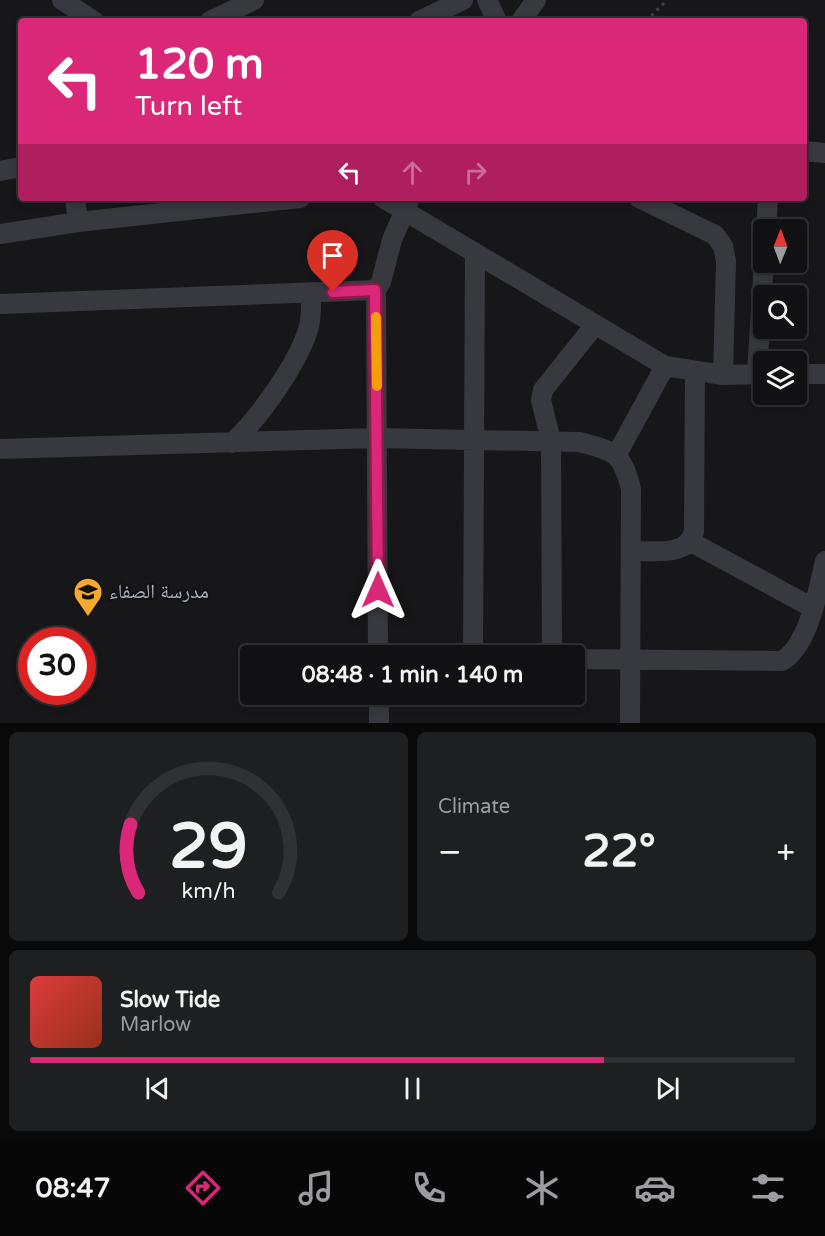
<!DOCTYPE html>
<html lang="en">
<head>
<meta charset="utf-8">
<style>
	body { margin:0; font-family:"Varela Round","Noto Naskh Arabic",sans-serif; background:#1e1f21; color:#f1f3f6; height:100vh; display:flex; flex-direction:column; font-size:22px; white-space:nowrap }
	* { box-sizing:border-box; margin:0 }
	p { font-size:20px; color:#9c9da0 }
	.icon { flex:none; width:33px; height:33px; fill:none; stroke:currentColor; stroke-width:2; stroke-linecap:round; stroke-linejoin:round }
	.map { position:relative; height:723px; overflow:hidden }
	.details { display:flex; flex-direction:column; gap:9px; padding:9px; background:#09090a; flex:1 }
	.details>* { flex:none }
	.top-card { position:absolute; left:18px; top:18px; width:789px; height:183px; border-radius:6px; box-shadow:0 3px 9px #0003,0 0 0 2px #303133; background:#db2777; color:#fff; overflow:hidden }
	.needle { width:39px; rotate:1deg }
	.buttons { position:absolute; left:753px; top:219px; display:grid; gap:12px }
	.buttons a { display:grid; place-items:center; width:54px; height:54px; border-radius:6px; background:#111113; box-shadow:0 3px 9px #0003,0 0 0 2px #303133; font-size:30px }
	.speed { position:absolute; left:18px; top:627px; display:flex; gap:12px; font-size:30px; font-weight:700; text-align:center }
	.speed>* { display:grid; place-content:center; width:78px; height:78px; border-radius:50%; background:#111113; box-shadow:0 3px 9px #0003,0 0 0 2px #303133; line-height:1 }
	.speed .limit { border:9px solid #d22; background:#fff; color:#111 }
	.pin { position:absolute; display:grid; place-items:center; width:51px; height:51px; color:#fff; margin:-62px -26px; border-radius:50% 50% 50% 0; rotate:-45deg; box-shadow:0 0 6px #0007 }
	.pin .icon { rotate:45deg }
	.me { position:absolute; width:66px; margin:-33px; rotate:0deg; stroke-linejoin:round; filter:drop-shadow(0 0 4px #0008) }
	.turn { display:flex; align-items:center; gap:21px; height:126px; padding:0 18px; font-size:27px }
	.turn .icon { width:78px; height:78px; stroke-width:2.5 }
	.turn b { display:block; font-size:42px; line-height:51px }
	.lanes { display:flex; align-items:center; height:57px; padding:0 18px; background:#0003; justify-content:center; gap:30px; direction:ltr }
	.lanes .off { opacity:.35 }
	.big { font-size:45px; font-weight:700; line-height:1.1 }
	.details .card { flex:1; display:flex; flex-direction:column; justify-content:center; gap:9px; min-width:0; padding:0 21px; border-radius:9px; background:#1e1f21 }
	.details .dial { align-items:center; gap:0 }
	.dial svg { height:156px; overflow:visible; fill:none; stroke:#303133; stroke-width:7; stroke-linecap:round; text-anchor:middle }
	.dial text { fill:#f1f3f6; stroke:none }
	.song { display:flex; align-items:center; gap:18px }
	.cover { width:72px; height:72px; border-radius:9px; background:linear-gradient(135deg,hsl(0 70% 55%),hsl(10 70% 35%)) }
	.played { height:6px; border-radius:3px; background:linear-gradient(90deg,#db2777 75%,#303133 75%) }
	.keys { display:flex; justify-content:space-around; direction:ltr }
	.heat { display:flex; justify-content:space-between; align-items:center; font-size:33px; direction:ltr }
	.details .tiles { flex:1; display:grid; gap:9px; grid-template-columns:1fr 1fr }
	.card:last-child { grid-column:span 2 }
	.trip { position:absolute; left:240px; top:645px; width:345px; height:60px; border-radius:6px; background:#111113; box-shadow:0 3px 9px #0003,0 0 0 2px #303133; font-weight:700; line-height:60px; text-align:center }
	.menu { display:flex; height:96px; justify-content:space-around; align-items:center; background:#070708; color:#9c9da0 }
	.menu .icon { width:42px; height:42px }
	.menu .active { color:#db2777 }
	.menu b { font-size:27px; color:#f1f3f6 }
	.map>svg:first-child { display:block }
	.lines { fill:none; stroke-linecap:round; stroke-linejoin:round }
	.path { stroke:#3d4045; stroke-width:3; stroke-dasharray:3 4.5; stroke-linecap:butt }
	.minor { stroke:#37393e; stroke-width:20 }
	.route-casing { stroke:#8e194d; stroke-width:15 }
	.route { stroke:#db2777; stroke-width:10 }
	.slow { stroke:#f59e0b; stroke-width:10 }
	.labels { text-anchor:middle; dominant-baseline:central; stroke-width:4.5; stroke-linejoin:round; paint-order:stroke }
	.poi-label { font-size:20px; fill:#a8aeb9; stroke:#121214; text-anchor:start }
</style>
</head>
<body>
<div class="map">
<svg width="825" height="723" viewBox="0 0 825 723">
	<rect width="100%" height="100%" fill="#171719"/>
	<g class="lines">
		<path class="path" d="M646 21 667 0"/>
		<path class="minor" d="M62 0 94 21
			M487 0 497 21
			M210 21 254 0
			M419 21 463 0
			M521 21 536 0
			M804 151 825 153
			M0 171 21 167
			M75 198 78 222
			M383 198 665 366 723 375 764 374
			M639 198 715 235 723 246 726 261 723 375
			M766 230 768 198
			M0 234 78 222 300 198
			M0 304 376 290
			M757 374 764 262
			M796 374H825
			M232 443C259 418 297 365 308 330 312 318 311 305 311 293
			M0 449 377 438 579 442C614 451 622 452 631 489L630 723
			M616 456 665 366
			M691 542 813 608
			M631 551C653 550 688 558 694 531L695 371
			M473 655 475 254
			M378 656 376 290 381 282 392 240 410 198
			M435 656H488
			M552 656 551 441 541 400 543 390 594 326
			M574 659 782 661C809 645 818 590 825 561
			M379 694V723"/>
	</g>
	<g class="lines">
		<g class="route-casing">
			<path id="route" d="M333 292 375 290 378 590"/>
		</g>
		<use href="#route" class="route"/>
		<path class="slow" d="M376 317 377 386"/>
	</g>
	<defs>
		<g id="school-pin" transform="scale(1.5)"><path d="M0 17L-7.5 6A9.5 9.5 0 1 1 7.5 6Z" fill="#f8a82f" stroke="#121214"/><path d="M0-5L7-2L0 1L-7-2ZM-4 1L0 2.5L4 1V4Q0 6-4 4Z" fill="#111"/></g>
	</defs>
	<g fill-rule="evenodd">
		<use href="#school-pin" x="88" y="592"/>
	</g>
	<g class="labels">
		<g class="poi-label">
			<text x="109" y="592">مدرسة الصفاء</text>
		</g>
	</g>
</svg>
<div class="buttons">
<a><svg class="needle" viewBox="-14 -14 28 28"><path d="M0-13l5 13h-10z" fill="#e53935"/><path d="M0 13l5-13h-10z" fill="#9c9da0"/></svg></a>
<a><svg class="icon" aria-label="search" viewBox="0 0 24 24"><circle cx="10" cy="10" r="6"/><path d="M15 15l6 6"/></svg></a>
<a><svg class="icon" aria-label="layers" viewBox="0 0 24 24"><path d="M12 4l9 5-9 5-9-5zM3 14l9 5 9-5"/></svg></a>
</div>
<div class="speed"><div class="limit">30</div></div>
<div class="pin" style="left:333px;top:292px;background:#d93025"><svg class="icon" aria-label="arrive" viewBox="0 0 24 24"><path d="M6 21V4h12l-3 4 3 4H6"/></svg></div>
<svg class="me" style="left:378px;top:590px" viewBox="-20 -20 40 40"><path d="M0-17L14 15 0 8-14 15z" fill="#db2777" stroke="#fff" stroke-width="4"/></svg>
<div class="trip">08:48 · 1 min · 140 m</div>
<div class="top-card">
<div class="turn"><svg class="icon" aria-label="left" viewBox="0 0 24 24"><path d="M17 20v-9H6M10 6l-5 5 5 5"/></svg><div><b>120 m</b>Turn left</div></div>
<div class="lanes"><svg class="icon" aria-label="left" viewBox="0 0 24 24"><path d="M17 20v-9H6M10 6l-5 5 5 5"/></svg><svg class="icon off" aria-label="ahead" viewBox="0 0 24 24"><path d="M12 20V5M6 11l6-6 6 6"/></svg><svg class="icon off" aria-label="right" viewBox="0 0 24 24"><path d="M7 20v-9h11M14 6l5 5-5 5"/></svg></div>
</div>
</div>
<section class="details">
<div class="tiles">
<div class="card dial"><svg viewBox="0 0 100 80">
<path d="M14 69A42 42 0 1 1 86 69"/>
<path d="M14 69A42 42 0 0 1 10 34" stroke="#db2777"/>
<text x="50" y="56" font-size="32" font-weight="700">29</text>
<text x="50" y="72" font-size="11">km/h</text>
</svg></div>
<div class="card"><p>Climate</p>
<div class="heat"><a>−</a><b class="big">22°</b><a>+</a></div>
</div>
<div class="card">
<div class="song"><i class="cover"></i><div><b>Slow Tide</b><p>Marlow</p></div></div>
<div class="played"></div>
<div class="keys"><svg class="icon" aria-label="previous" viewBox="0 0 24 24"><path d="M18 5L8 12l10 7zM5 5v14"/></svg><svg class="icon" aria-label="pause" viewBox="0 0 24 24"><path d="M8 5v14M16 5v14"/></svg><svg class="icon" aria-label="next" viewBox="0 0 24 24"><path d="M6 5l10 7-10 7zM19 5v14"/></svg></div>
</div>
</div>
</section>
<nav class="menu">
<b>08:47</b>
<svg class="icon active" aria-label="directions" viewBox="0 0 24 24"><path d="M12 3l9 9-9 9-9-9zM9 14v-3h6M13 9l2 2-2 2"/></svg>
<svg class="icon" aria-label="music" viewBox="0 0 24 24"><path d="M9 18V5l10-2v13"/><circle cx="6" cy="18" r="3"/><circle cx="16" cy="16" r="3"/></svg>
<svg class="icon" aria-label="phone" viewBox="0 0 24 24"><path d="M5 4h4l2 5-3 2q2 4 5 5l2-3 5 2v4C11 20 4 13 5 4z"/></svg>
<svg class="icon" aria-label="climate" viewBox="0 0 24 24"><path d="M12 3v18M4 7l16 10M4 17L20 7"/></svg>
<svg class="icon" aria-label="car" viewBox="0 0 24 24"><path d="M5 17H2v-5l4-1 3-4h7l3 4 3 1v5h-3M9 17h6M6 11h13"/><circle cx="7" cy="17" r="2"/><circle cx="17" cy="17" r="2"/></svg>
<svg class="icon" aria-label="filters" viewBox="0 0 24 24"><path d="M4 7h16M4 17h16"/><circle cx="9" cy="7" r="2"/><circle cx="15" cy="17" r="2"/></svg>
</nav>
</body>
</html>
